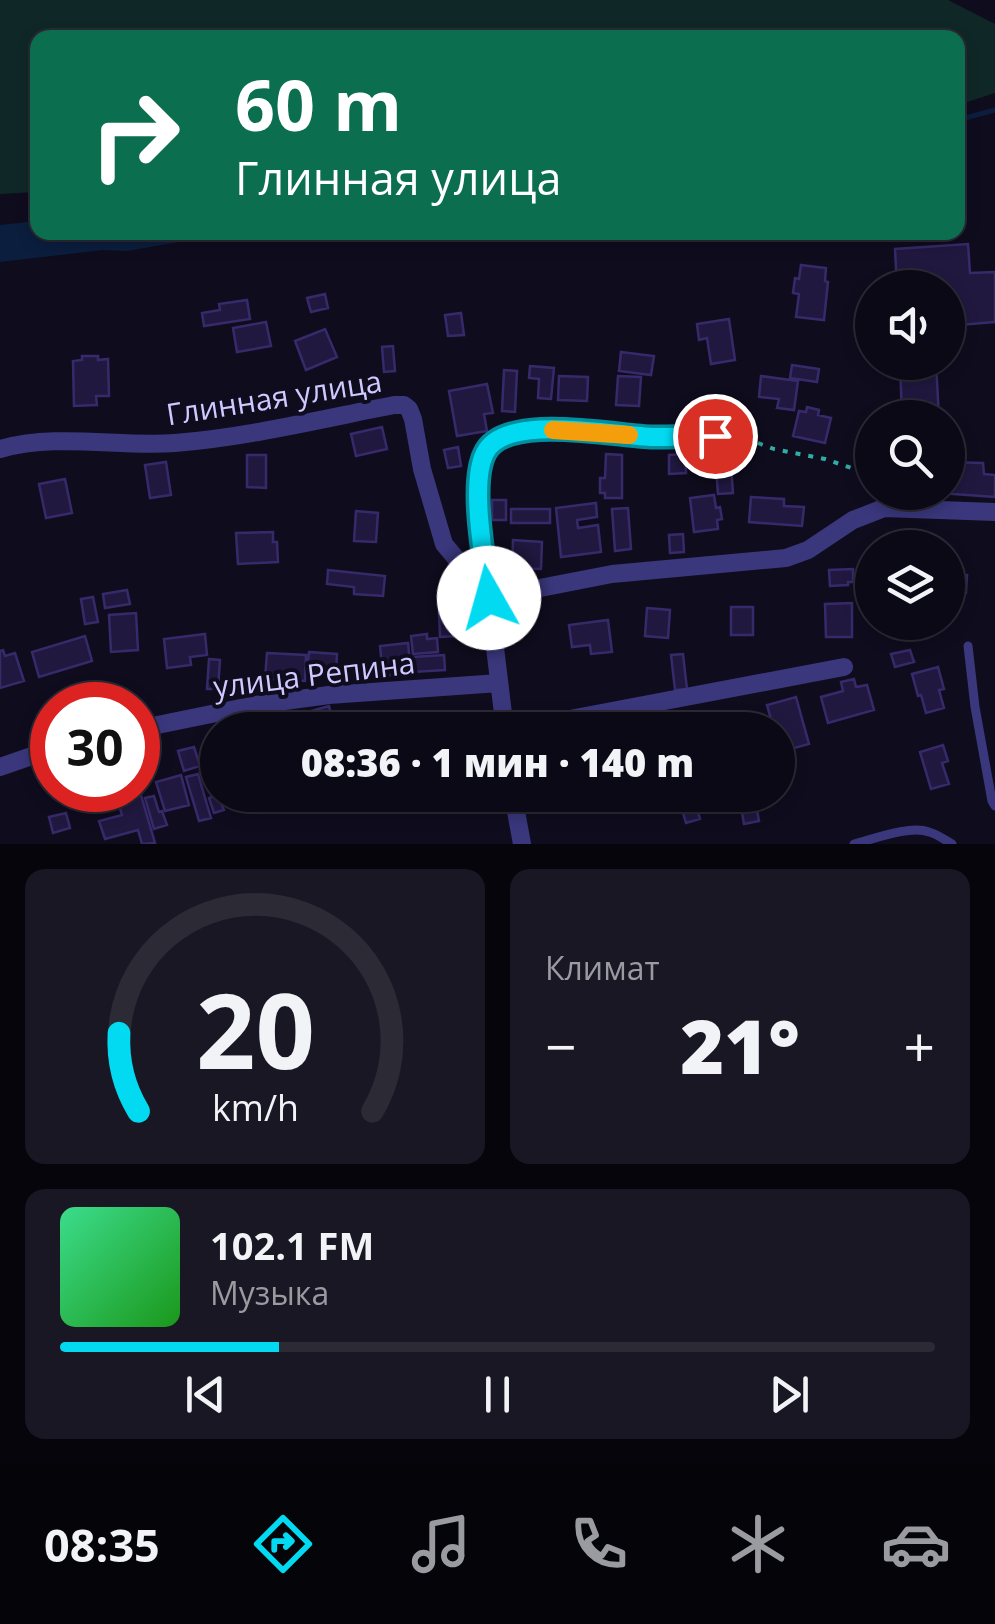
<!DOCTYPE html>
<html lang="ru">
<head>
<meta charset="utf-8">
<style>
	body { margin:0; font-family:"Open Sans",sans-serif; background:#191723; color:#f1f3f6; height:100vh; display:flex; flex-direction:column; font-size:38px; white-space:nowrap }
	* { box-sizing:border-box; margin:0 }
	p { font-size:32px; color:#9a9aa1 }
	.icon { flex:none; width:55px; height:55px; fill:none; stroke:currentColor; stroke-width:2; stroke-linecap:round; stroke-linejoin:round }
	.map { position:relative; height:844px; overflow:hidden }
	.drawer { display:flex; flex-direction:column; gap:25px; padding:25px; background:#06050c; flex:1 }
	.drawer>* { flex:none }
	.banner { position:absolute; left:30px; top:30px; width:935px; height:210px; border-radius:20px; box-shadow:0 5px 15px #0003,0 0 0 2px #2b2a35; background:#0b6e4f; color:#fff; overflow:hidden }
	.fabs { position:absolute; left:855px; top:270px; display:grid; gap:20px }
	.fabs a { display:grid; place-items:center; width:110px; height:110px; border-radius:50%; background:#0b0916; box-shadow:0 5px 15px #0003,0 0 0 2px #2b2a35; font-size:50px }
	.speed { position:absolute; left:30px; top:682px; display:flex; gap:20px; font-size:50px; font-weight:700; text-align:center }
	.speed>* { display:grid; place-content:center; width:130px; height:130px; border-radius:50%; background:#0b0916; box-shadow:0 5px 15px #0003,0 0 0 2px #2b2a35; line-height:1 }
	.speed .limit { border:15px solid #d22; background:#fff; color:#111 }
	.pin { position:absolute; display:grid; place-items:center; width:85px; height:85px; color:#fff; margin:-42px; border:5px solid #fff; border-radius:50%; box-shadow:0 2px 10px #0007 }
	.me { position:absolute; width:110px; margin:-55px; rotate:353deg; stroke-linejoin:round; filter:drop-shadow(0 0 8px #0008) }
	.turn { display:flex; align-items:center; gap:35px; height:210px; padding:0 40px; font-size:45px }
	.turn .icon { width:130px; height:130px; stroke-width:2.5 }
	.turn b { display:block; font-size:70px; line-height:85px }
	.big { font-size:75px; font-weight:800; line-height:1.1 }
	.drawer .card { flex:1; display:flex; flex-direction:column; justify-content:center; gap:15px; min-width:0; padding:0 35px; border-radius:20px; background:#191723 }
	.drawer .dial { align-items:center; gap:0 }
	.dial svg { height:260px; overflow:visible; fill:none; stroke:#2b2a35; stroke-width:7; stroke-linecap:round; text-anchor:middle }
	.dial text { fill:#f1f3f6; stroke:none }
	.song { display:flex; align-items:center; gap:30px }
	.cover { width:120px; height:120px; border-radius:15px; background:linear-gradient(135deg,hsl(150 70% 55%),hsl(120 70% 35%)) }
	.played { height:10px; border-radius:5px; background:linear-gradient(90deg,#02daf2 25%,#2b2a35 25%) }
	.keys { display:flex; justify-content:space-around; direction:ltr }
	.heat { display:flex; justify-content:space-between; align-items:center; font-size:55px; direction:ltr }
	.drawer .tiles { flex:1; display:grid; gap:25px; grid-template-columns:1fr 1fr }
	.card:last-child { grid-column:span 2 }
	.trip { position:absolute; left:200px; top:712px; width:595px; height:100px; border-radius:50px; background:#0b0916; box-shadow:0 5px 15px #0003,0 0 0 2px #2b2a35; font-weight:800; line-height:100px; text-align:center }
	.menu { display:flex; height:160px; justify-content:space-around; align-items:center; background:#040409; color:#9a9aa1 }
	.menu .icon { width:70px; height:70px }
	.menu .selected { color:#02daf2 }
	.menu b { font-size:45px; color:#f1f3f6 }
	.map>svg:first-child { display:block }
	.green { fill:#0f2827 }
	.water { fill:#0b1e3e }
	.lines { fill:none; stroke-linecap:round; stroke-linejoin:round }
	.stream { stroke:#0b1e3e; stroke-width:5 }
	.building { fill:#20183f; stroke:#372a6a; stroke-width:2.5 }
	.path { stroke:#2eaea6; stroke-width:4; stroke-dasharray:5 8; stroke-linecap:butt }
	.lane { stroke:#3a377d; stroke-width:9 }
	.street { stroke:#3a377d; stroke-width:18 }
	.route-casing { stroke:#018e9d; stroke-width:25 }
	.route { stroke:#02daf2; stroke-width:18 }
	.slow { stroke:#f59e0b; stroke-width:18 }
	.labels { text-anchor:middle; dominant-baseline:central; stroke-width:8; stroke-linejoin:round; paint-order:stroke }
	.street-label { font-size:30px; fill:#cfc9ff; stroke:#0f0c1e }
</style>
</head>
<body>
<div class="map">
<svg width="995" height="844" viewBox="0 0 995 844">
	<rect width="100%" height="100%" fill="#0f0c1e"/>
	<path class="green" d="M0 0H948L995 24V93L958 105V38H38L37 192 0 194Z"/>
	<path class="water" d="M37 221 38 232 264 233 191 240 127 251 103 250 0 262V225Z"/>
	<g class="lines">
		<path class="stream" d="M958 120 995 110"/>
	</g>
	<path class="building" d="M968 244 970 273 995 272V322L948 326V288H897L895 249Z
		M801 265 826 268 825 281 828 282 824 320 796 317 799 294 793 293 795 278 799 279Z
		M325 294 328 308 311 312 307 298Z
		M247 300 250 319 204 326 202 313 220 310 219 304Z
		M461 313 464 335 448 336 445 315Z
		M729 319 735 360 711 364 707 338 699 340 697 324Z
		M266 322 271 346 237 352 233 328Z
		M325 329 337 357 306 370 295 341Z
		M393 346 395 371 384 372 382 347Z
		M621 352 654 356 651 375 619 371Z
		M82 356H98V360L108 359 109 396H96L97 405 74 406 73 361 82 360Z
		M900 362H936L939 418H902Z
		M792 365 819 369 817 382 790 378Z
		M530 366 554 368 551 399 538 398 539 379 529 378Z
		M504 370 517 371 515 412 502 411Z
		M559 376 588 377 587 401 558 400Z
		M618 376 641 377 639 406 616 405Z
		M761 376 798 381 794 410 777 408 779 399 759 397Z
		M487 384 493 413 484 414 487 431 457 436 449 391Z
		M807 407 819 410 818 415 831 418 825 443 793 436 799 411 806 412Z
		M382 427 387 449 356 456 351 434Z
		M458 447 461 466 448 468 444 450Z
		M606 454 622 455V498H605V493H600V478H605Z
		M685 454 686 473 669 474V455Z
		M247 455H266V488L247 487Z
		M166 462 171 495 150 498 145 465Z
		M948 462 983 463 984 474 995 475V497L925 492H948Z
		M731 466 733 493 718 494 716 467Z
		M65 479 72 513 46 518 39 484Z
		M714 495 716 508 720 507 722 519 717 520 718 529 694 532 690 498Z
		M751 497 784 499V506L804 507 802 526 749 522Z
		M492 500H506V520H492Z
		M596 503 597 517 577 520 578 528 598 525 601 552 561 557 556 508Z
		M628 508 631 549 615 551 612 509Z
		M511 509H550V523H511Z
		M356 511 378 513 376 542 354 541Z
		M273 532V542H277L278 562 238 564 236 533Z
		M683 534 684 552 670 553 669 535Z
		M513 540 542 542 541 569 512 568Z
		M853 569V582H848V585L830 586 829 570Z
		M328 570 385 576 383 596 354 594V587L327 584Z
		M953 573 967 575 966 593 951 592Z
		M127 590 130 604 105 608 103 594Z
		M456 590 458 636 440 637 438 591Z
		M93 597 98 622 85 624 81 599Z
		M852 603V637H826L825 604Z
		M731 607H753V635H731Z
		M647 608 670 610 668 638 645 636Z
		M136 613 138 650 111 652 109 615Z
		M608 620 612 652 591 654 590 645 572 647 569 625Z
		M205 634 207 655 190 657 191 665 167 668 164 639Z
		M427 634V639L437 638 438 652 413 654 411 636Z
		M85 636 92 661 39 677 32 652Z
		M408 643 411 673 383 676 380 646Z
		M3 650 5 656 15 653 24 681 0 688V651Z
		M910 650 914 662 895 667 891 654Z
		M309 652 337 654 336 676 307 674Z
		M267 653 306 655 305 681 265 679Z
		M683 654 687 689 675 690 671 655Z
		M444 655 445 670 413 672 412 657Z
		M209 659 220 660 218 689H207Z
		M938 667 944 689 939 690 944 708 926 713 921 695 918 696 912 674Z
		M854 679 856 687 867 685 874 710 828 723 821 697 843 691 841 682Z
		M796 697 809 744 780 752 778 730H774L767 705Z
		M329 706 334 727 316 730 311 711Z
		M465 713 469 730H452L449 716Z
		M757 719 760 730H722V728Z
		M943 745 948 761 942 763 949 784 931 789 920 752Z
		M194 747 200 766 184 771 178 751Z
		M218 769V795H244L245 800 222 806 224 810 214 813 209 798 217 795 210 771Z
		M198 774 211 818 199 821 186 777Z
		M181 775 189 805 165 811 156 782Z
		M140 792 155 843 142 844 138 830 105 839 99 821 122 815 117 799Z
		M154 796 159 812 162 811 167 825 154 829 145 798Z
		M755 798 759 821 744 824 740 801Z
		M694 799 700 819 686 823 680 803Z
		M66 813 70 828 53 833 49 817Z"/>
	<g class="lines">
		<path class="path" d="M758 443 774 449 825 459 872 475"/>
		<path class="lane" d="M968 646 975 707 992 801 995 806
			M854 844C874 839 910 825 929 832 937 834 945 840 952 844"/>
		<path class="street" d="M0 449C57 433 117 447 175 443 249 437 322 419 394 405H404L409 409 413 419 422 469 444 544 489 598
			M489 598 612 574 786 558 808 550 853 520 884 508 995 512
			M138 729 255 705 329 695 499 683
			M505 730 478 508C479 486 476 458 493 442 521 417 616 436 653 437 684 438 715 435 746 435
			M512 730 844 667
			M0 767 52 749
			M513 795 522 844"/>
	</g>
	<g class="lines">
		<g class="route-casing">
			<path id="route" d="M489 598C485 562 469 484 485 453 505 412 615 436 653 437 674 437 695 436 715 436"/>
		</g>
		<use href="#route" class="route"/>
		<path class="slow" d="M553 430 629 435"/>
	</g>
	<g class="labels">
		<g class="street-label">
			<text transform="translate(274 397) rotate(-9)">Глинная улица</text>
			<text transform="translate(314 674) rotate(-7)">улица Репина</text>
		</g>
	</g>
</svg>
<div class="fabs">
<a><svg class="icon" aria-label="sound" viewBox="0 0 24 24"><path d="M4 9h4l5-4v14l-5-4H4zM17 9q2 3 0 6"/></svg></a>
<a><svg class="icon" aria-label="search" viewBox="0 0 24 24"><circle cx="10" cy="10" r="6"/><path d="M15 15l6 6"/></svg></a>
<a><svg class="icon" aria-label="layers" viewBox="0 0 24 24"><path d="M12 4l9 5-9 5-9-5zM3 14l9 5 9-5"/></svg></a>
</div>
<div class="speed"><div class="limit">30</div></div>
<div class="pin" style="left:715px;top:436px;background:#d93025"><svg class="icon" aria-label="arrive" viewBox="0 0 24 24"><path d="M6 21V4h12l-3 4 3 4H6"/></svg></div>
<svg class="me" style="left:489px;top:598px" viewBox="-20 -20 40 40"><circle r="19" fill="#fff"/><path d="M0-13L10 11 0 6-10 11z" fill="#02daf2"/></svg>
<div class="trip">08:36 · 1 мин · 140 m</div>
<div class="banner">
<div class="turn"><svg class="icon" aria-label="right" viewBox="0 0 24 24"><path d="M7 20v-9h11M14 6l5 5-5 5"/></svg><div><b>60 m</b>Глинная улица</div></div>
</div>
</div>
<section class="drawer">
<div class="tiles">
<div class="card dial"><svg viewBox="0 0 100 80">
<path d="M14 69A42 42 0 1 1 86 69"/>
<path d="M14 69A42 42 0 0 1 8 45" stroke="#02daf2"/>
<text x="50" y="56" font-size="32" font-weight="700">20</text>
<text x="50" y="72" font-size="11">km/h</text>
</svg></div>
<div class="card"><p>Климат</p>
<div class="heat"><a>−</a><b class="big">21°</b><a>+</a></div>
</div>
<div class="card">
<div class="song"><i class="cover"></i><div><b>102.1 FM</b><p>Музыка</p></div></div>
<div class="played"></div>
<div class="keys"><svg class="icon" aria-label="previous" viewBox="0 0 24 24"><path d="M18 5L8 12l10 7zM5 5v14"/></svg><svg class="icon" aria-label="pause" viewBox="0 0 24 24"><path d="M8 5v14M16 5v14"/></svg><svg class="icon" aria-label="next" viewBox="0 0 24 24"><path d="M6 5l10 7-10 7zM19 5v14"/></svg></div>
</div>
</div>
</section>
<nav class="menu">
<b>08:35</b>
<svg class="icon selected" aria-label="directions" viewBox="0 0 24 24"><path d="M12 3l9 9-9 9-9-9zM9 14v-3h6M13 9l2 2-2 2"/></svg>
<svg class="icon" aria-label="music" viewBox="0 0 24 24"><path d="M9 18V5l10-2v13"/><circle cx="6" cy="18" r="3"/><circle cx="16" cy="16" r="3"/></svg>
<svg class="icon" aria-label="phone" viewBox="0 0 24 24"><path d="M5 4h4l2 5-3 2q2 4 5 5l2-3 5 2v4C11 20 4 13 5 4z"/></svg>
<svg class="icon" aria-label="climate" viewBox="0 0 24 24"><path d="M12 3v18M4 7l16 10M4 17L20 7"/></svg>
<svg class="icon" aria-label="car" viewBox="0 0 24 24"><path d="M5 17H2v-5l4-1 3-4h7l3 4 3 1v5h-3M9 17h6M6 11h13"/><circle cx="7" cy="17" r="2"/><circle cx="17" cy="17" r="2"/></svg>
</nav>
</body>
</html>
